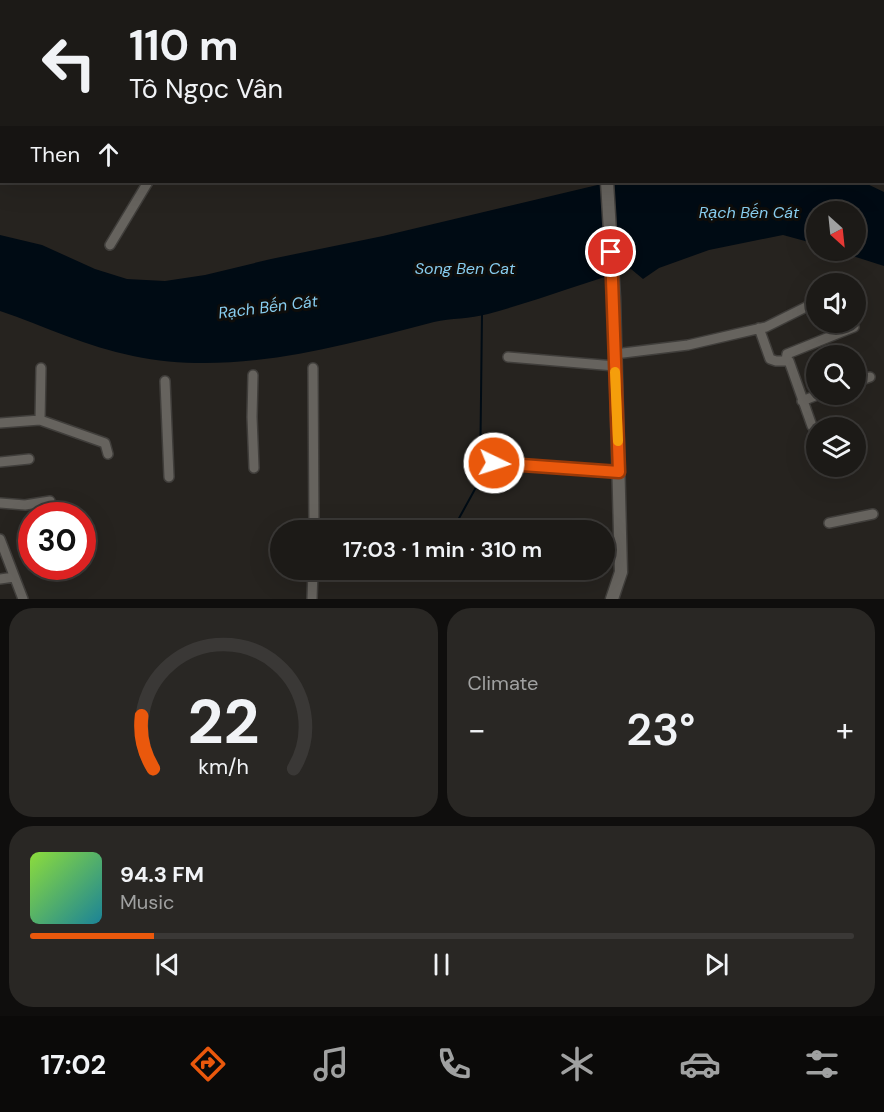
<!DOCTYPE html>
<html lang="en">
<head>
<meta charset="utf-8">
<style>
	body { margin:0; font-family:"DM Sans",sans-serif; background:#292724; color:#f1f3f6; height:100vh; display:flex; flex-direction:column; font-size:22px; white-space:nowrap }
	* { box-sizing:border-box; margin:0 }
	p { font-size:20px; color:#a0a1a1 }
	.icon { flex:none; width:33px; height:33px; fill:none; stroke:currentColor; stroke-width:2; stroke-linecap:round; stroke-linejoin:round }
	.map { position:relative; height:599px; overflow:hidden }
	.drawer { display:flex; flex-direction:column; gap:9px; padding:9px; background:#0f0e0d; flex:1 }
	.drawer>* { flex:none }
	.hud { position:absolute; left:0px; top:0px; width:885px; height:183px; box-shadow:0 6px 24px #0002,0 0 0 2px #3a3836; background:#1c1a17; color:#f1f3f6; overflow:hidden }
	.needle { width:39px; rotate:153deg }
	.fabs { position:absolute; left:806px; top:201px; display:grid; gap:12px }
	.fabs a { display:grid; place-items:center; width:60px; height:60px; border-radius:50%; background:#1c1a17; box-shadow:0 6px 24px #0002,0 0 0 2px #3a3836; font-size:30px }
	.speed { position:absolute; left:18px; top:502px; display:flex; gap:12px; font-size:30px; font-weight:700; text-align:center }
	.speed>* { display:grid; place-content:center; width:78px; height:78px; border-radius:50%; background:#1c1a17; box-shadow:0 6px 24px #0002,0 0 0 2px #3a3836; line-height:1 }
	.speed .limit { border:9px solid #d22; background:#fff; color:#111 }
	.pin { position:absolute; display:grid; place-items:center; width:51px; height:51px; color:#fff; margin:-26px; border:3px solid #fff; border-radius:50%; box-shadow:0 2px 6px #0007 }
	.me { position:absolute; width:66px; margin:-33px; rotate:94deg; stroke-linejoin:round; filter:drop-shadow(0 0 4px #0008) }
	.turn { display:flex; align-items:center; gap:21px; height:126px; padding:0 30px; font-size:27px }
	.turn .icon { width:78px; height:78px; stroke-width:2.5 }
	.turn b { display:block; font-size:42px; line-height:51px }
	.then { display:flex; align-items:center; height:57px; padding:0 30px; background:#0003; gap:12px; font-size:22px }
	.big { font-size:45px; font-weight:600; line-height:1.1 }
	.drawer .tile { flex:1; display:flex; flex-direction:column; justify-content:center; gap:9px; min-width:0; padding:0 21px; border-radius:24px; background:#292724 }
	.drawer .dial { align-items:center; gap:0 }
	.dial svg { height:156px; overflow:visible; fill:none; stroke:#3a3836; stroke-width:7; stroke-linecap:round; text-anchor:middle }
	.dial text { fill:#f1f3f6; stroke:none }
	.song { display:flex; align-items:center; gap:18px }
	.cover { width:72px; height:72px; border-radius:9px; background:linear-gradient(135deg,hsl(90 70% 55%),hsl(190 70% 35%)) }
	.played { height:6px; border-radius:3px; background:linear-gradient(90deg,#ea580c 15%,#3a3836 15%) }
	.keys { display:flex; justify-content:space-around; direction:ltr }
	.heat { display:flex; justify-content:space-between; align-items:center; font-size:33px; direction:ltr }
	.drawer .tiles { flex:1; display:grid; gap:9px; grid-template-columns:1fr 1fr }
	.tile:last-child { grid-column:span 2 }
	.trip { position:absolute; left:270px; top:520px; width:345px; height:60px; border-radius:30px; background:#1c1a17; box-shadow:0 6px 24px #0002,0 0 0 2px #3a3836; font-weight:600; line-height:60px; text-align:center }
	.menu { display:flex; height:96px; justify-content:space-around; align-items:center; background:#0b0a09; color:#a0a1a1 }
	.menu .icon { width:42px; height:42px }
	.menu .current { color:#ea580c }
	.menu b { font-size:27px; color:#f1f3f6 }
	.map>svg:first-child { display:block }
	.water { fill:#000b14 }
	.lines { fill:none; stroke-linecap:round; stroke-linejoin:round }
	.stream { stroke:#000b14; stroke-width:2 }
	.minor-casing { stroke:#403e3b; stroke-width:12 }
	.secondary-casing { stroke:#403e3b; stroke-width:15 }
	.minor { stroke:#66635e; stroke-width:9 }
	.secondary { stroke:#66635e; stroke-width:12 }
	.route-casing { stroke:#983908; stroke-width:15 }
	.route { stroke:#ea580c; stroke-width:10 }
	.slow { stroke:#f59e0b; stroke-width:10 }
	.labels { text-anchor:middle; dominant-baseline:central; stroke-width:6; stroke-linejoin:round; paint-order:stroke }
	.water-label { font-size:16px; font-style:italic; fill:#88cdef; stroke:#0e0d0b }
</style>
</head>
<body>
<div class="map">
<svg width="884" height="599" viewBox="0 0 884 599">
	<rect width="100%" height="100%" fill="#26231f"/>
	<path class="water" d="M610 182H863L884 192V266L837 251 855 250V212H816V244L783 235 709 250 659 268 643 279 631 269C583 283 536 301 488 314 470 319 451 318 434 322 337 347 233 377 133 356 87 347 44 326 0 311V235L42 245 95 269 127 279 165 281 205 275 271 259 383 236Z"/>
	<g class="lines">
		<path class="stream" d="M452 531 480 480 482 315"/>
		<g class="minor-casing">
			<path id="minor" d="M670 0 671 2
				M253 2 254 0
				M110 245 148 182
				M759 328 770 359 776 361H789L812 426
				M615 354 688 345 766 327 816 302
				M508 357 615 366
				M786 361 787 354 854 327
				M313 368 314 531
				M253 375 252 417 254 468
				M165 381 169 477
				M855 382 870 377
				M802 401 820 394
				M40 420 105 443 108 454
				M0 423 40 420 41 368
				M0 462 29 459
				M494 463 619 472
				M0 503 25 505 50 501
				M829 523 873 514
				M0 539 23 599
				M0 579 14 577
				M312 599 313 570"/>
		</g>
		<g class="secondary-casing">
			<path id="secondary" d="M574 0 575 2
				M607 182 614 298 621 572 612 599"/>
		</g>
		<use href="#minor" class="minor"/>
		<use href="#secondary" class="secondary"/>
	</g>
	<g class="lines">
		<g class="route-casing">
			<path id="route" d="M494 463 619 472 611 252"/>
		</g>
		<use href="#route" class="route"/>
		<path class="slow" d="M615 372 618 441"/>
	</g>
	<g class="labels">
		<g class="water-label">
			<text x="749" y="212">Rạch Bến Cát</text>
			<text x="465" y="268">Song Ben Cat</text>
			<text transform="translate(268 307) rotate(-7)">Rạch Bến Cát</text>
		</g>
	</g>
</svg>
<div class="fabs">
<a><svg class="needle" viewBox="-14 -14 28 28"><path d="M0-13l5 13h-10z" fill="#e53935"/><path d="M0 13l5-13h-10z" fill="#a0a1a1"/></svg></a>
<a><svg class="icon" aria-label="sound" viewBox="0 0 24 24"><path d="M4 9h4l5-4v14l-5-4H4zM17 9q2 3 0 6"/></svg></a>
<a><svg class="icon" aria-label="search" viewBox="0 0 24 24"><circle cx="10" cy="10" r="6"/><path d="M15 15l6 6"/></svg></a>
<a><svg class="icon" aria-label="layers" viewBox="0 0 24 24"><path d="M12 4l9 5-9 5-9-5zM3 14l9 5 9-5"/></svg></a>
</div>
<div class="speed"><div class="limit">30</div></div>
<div class="pin" style="left:611px;top:252px;background:#d93025"><svg class="icon" aria-label="arrive" viewBox="0 0 24 24"><path d="M6 21V4h12l-3 4 3 4H6"/></svg></div>
<svg class="me" style="left:494px;top:463px" viewBox="-20 -20 40 40"><circle r="17" fill="#ea580c" stroke="#fff" stroke-width="3"/><path d="M0-11L8 9 0 5-8 9z" fill="#fff"/></svg>
<div class="trip">17:03 · 1 min · 310 m</div>
<div class="hud">
<div class="turn"><svg class="icon" aria-label="left" viewBox="0 0 24 24"><path d="M17 20v-9H6M10 6l-5 5 5 5"/></svg><div><b>110 m</b>Tô Ngọc Vân</div></div>
<div class="then">Then<svg class="icon" aria-label="ahead" viewBox="0 0 24 24"><path d="M12 20V5M6 11l6-6 6 6"/></svg></div>
</div>
</div>
<section class="drawer">
<div class="tiles">
<div class="tile dial"><svg viewBox="0 0 100 80">
<path d="M14 69A42 42 0 1 1 86 69"/>
<path d="M14 69A42 42 0 0 1 8 42" stroke="#ea580c"/>
<text x="50" y="56" font-size="32" font-weight="700">22</text>
<text x="50" y="72" font-size="11">km/h</text>
</svg></div>
<div class="tile"><p>Climate</p>
<div class="heat"><a>−</a><b class="big">23°</b><a>+</a></div>
</div>
<div class="tile">
<div class="song"><i class="cover"></i><div><b>94.3 FM</b><p>Music</p></div></div>
<div class="played"></div>
<div class="keys"><svg class="icon" aria-label="previous" viewBox="0 0 24 24"><path d="M18 5L8 12l10 7zM5 5v14"/></svg><svg class="icon" aria-label="pause" viewBox="0 0 24 24"><path d="M8 5v14M16 5v14"/></svg><svg class="icon" aria-label="next" viewBox="0 0 24 24"><path d="M6 5l10 7-10 7zM19 5v14"/></svg></div>
</div>
</div>
</section>
<nav class="menu">
<b>17:02</b>
<svg class="icon current" aria-label="directions" viewBox="0 0 24 24"><path d="M12 3l9 9-9 9-9-9zM9 14v-3h6M13 9l2 2-2 2"/></svg>
<svg class="icon" aria-label="music" viewBox="0 0 24 24"><path d="M9 18V5l10-2v13"/><circle cx="6" cy="18" r="3"/><circle cx="16" cy="16" r="3"/></svg>
<svg class="icon" aria-label="phone" viewBox="0 0 24 24"><path d="M5 4h4l2 5-3 2q2 4 5 5l2-3 5 2v4C11 20 4 13 5 4z"/></svg>
<svg class="icon" aria-label="climate" viewBox="0 0 24 24"><path d="M12 3v18M4 7l16 10M4 17L20 7"/></svg>
<svg class="icon" aria-label="car" viewBox="0 0 24 24"><path d="M5 17H2v-5l4-1 3-4h7l3 4 3 1v5h-3M9 17h6M6 11h13"/><circle cx="7" cy="17" r="2"/><circle cx="17" cy="17" r="2"/></svg>
<svg class="icon" aria-label="filters" viewBox="0 0 24 24"><path d="M4 7h16M4 17h16"/><circle cx="9" cy="7" r="2"/><circle cx="15" cy="17" r="2"/></svg>
</nav>
</body>
</html>
